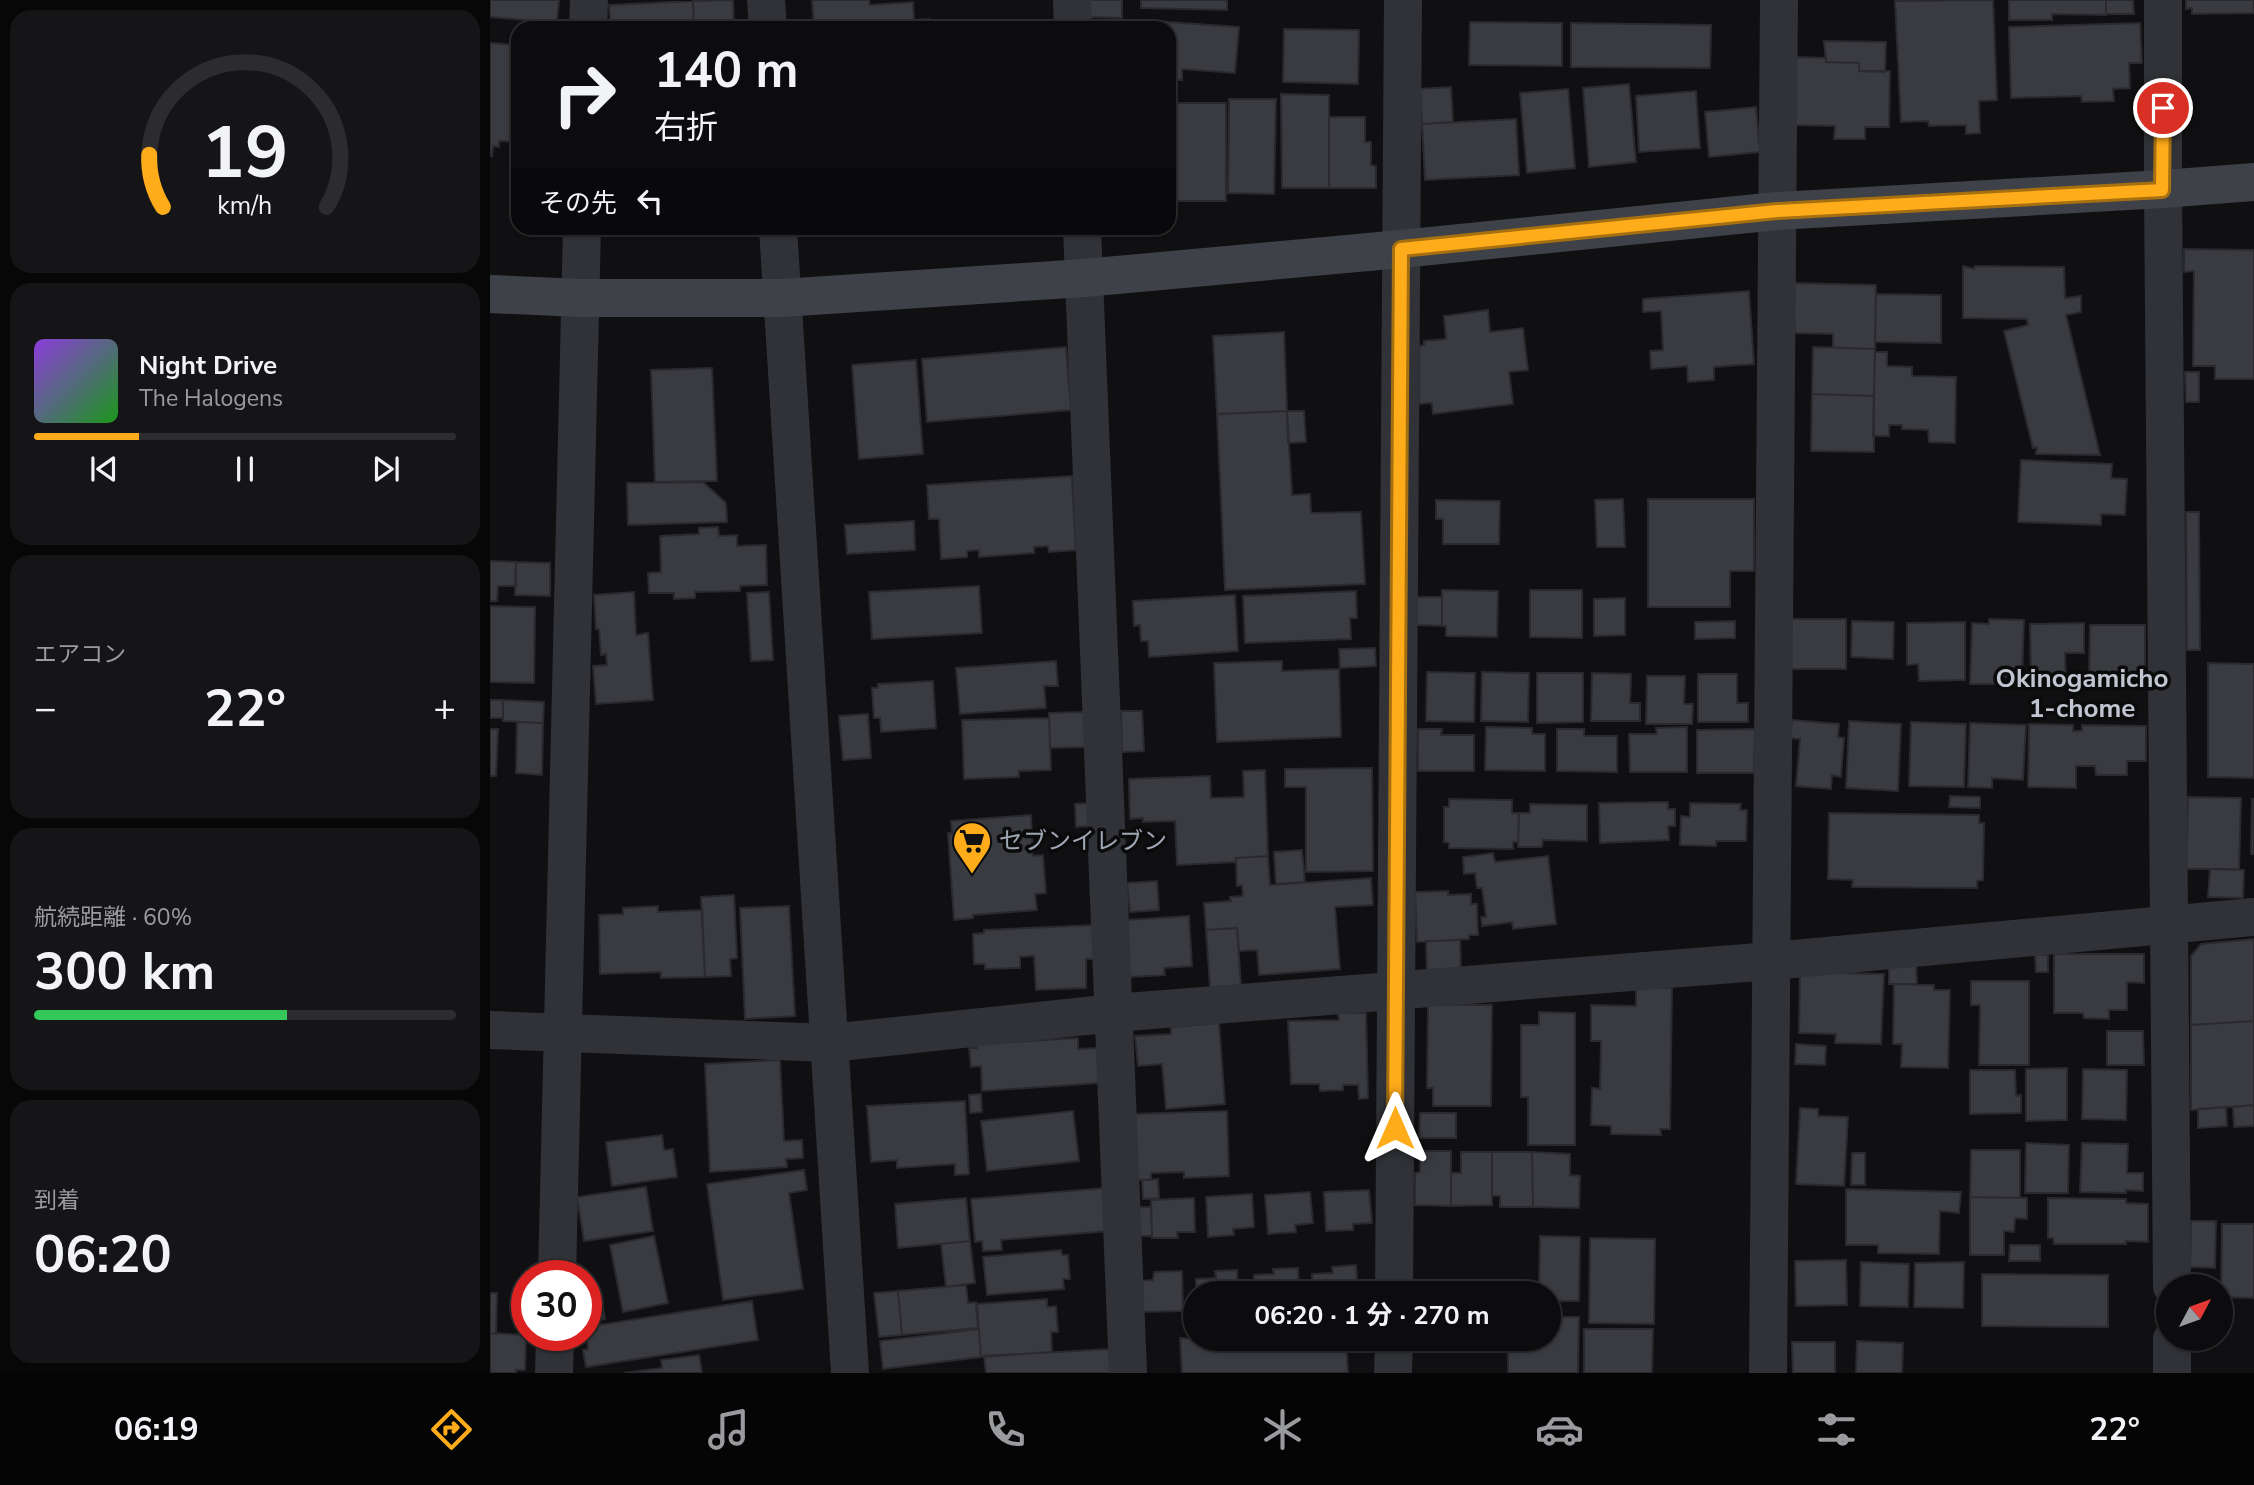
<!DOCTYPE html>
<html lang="ja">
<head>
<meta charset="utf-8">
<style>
	body { margin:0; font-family:"Nunito Sans","Noto Sans JP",sans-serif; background:#151517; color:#f1f3f6; height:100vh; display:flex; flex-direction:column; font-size:26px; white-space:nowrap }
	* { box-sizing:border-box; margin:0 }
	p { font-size:23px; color:#9a9b9e }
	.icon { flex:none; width:38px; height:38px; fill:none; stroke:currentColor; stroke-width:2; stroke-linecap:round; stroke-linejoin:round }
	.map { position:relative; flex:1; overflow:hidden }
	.sheet { display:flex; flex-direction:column; gap:10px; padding:10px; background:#070708; width:490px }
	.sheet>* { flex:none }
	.hud { position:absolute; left:21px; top:21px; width:665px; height:214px; border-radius:21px; box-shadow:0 2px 5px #0004,0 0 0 2px #2c2c2e; background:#0c0c0e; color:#f1f3f6; overflow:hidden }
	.needle { width:46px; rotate:49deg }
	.buttons { position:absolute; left:1666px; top:1274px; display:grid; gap:14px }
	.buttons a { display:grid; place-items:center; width:77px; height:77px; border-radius:50%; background:#0c0c0e; box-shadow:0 2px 5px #0004,0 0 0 2px #2c2c2e; font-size:35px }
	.speed { position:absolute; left:21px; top:1260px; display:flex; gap:14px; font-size:35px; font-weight:700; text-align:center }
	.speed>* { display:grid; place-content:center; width:91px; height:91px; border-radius:50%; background:#0c0c0e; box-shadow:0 2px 5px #0004,0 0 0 2px #2c2c2e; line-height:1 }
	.speed .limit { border:10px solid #d22; background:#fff; color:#111 }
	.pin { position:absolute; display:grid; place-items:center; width:60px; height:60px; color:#fff; margin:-30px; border:4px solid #fff; border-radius:50%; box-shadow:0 2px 7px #0007 }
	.me { position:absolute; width:77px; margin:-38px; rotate:0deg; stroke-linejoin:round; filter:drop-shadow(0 0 5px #0008) }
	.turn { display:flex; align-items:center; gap:24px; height:147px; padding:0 28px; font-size:32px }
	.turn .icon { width:91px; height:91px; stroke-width:2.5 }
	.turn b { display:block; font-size:49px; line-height:60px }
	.then { display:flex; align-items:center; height:66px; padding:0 28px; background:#0003; gap:14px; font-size:26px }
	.big { font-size:52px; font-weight:700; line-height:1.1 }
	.sheet .widget { flex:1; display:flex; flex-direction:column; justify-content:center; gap:10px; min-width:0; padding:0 24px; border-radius:21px; background:#151517 }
	.sheet .dial { align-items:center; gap:0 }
	.dial svg { height:182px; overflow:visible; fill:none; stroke:#2c2c2e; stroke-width:7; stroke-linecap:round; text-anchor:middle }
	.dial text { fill:#f1f3f6; stroke:none }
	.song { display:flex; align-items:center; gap:21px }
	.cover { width:84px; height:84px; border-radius:10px; background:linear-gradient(135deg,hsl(270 70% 55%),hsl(120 70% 35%)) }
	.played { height:7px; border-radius:4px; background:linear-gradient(90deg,#ffac1a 25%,#2c2c2e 25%) }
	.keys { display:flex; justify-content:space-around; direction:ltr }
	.heat { display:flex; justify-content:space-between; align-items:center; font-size:38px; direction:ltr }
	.charge { height:10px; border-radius:5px; background:linear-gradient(90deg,#34c759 60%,#2c2c2e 0) }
	.trip { position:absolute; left:693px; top:1281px; width:378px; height:70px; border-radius:35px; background:#0c0c0e; box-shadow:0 2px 5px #0004,0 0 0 2px #2c2c2e; font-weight:700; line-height:70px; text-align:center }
	.menu { display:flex; height:112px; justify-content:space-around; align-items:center; background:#050506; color:#9a9b9e }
	.menu .icon { width:49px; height:49px }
	.menu .active { color:#ffac1a }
	.menu b { font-size:32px; color:#f1f3f6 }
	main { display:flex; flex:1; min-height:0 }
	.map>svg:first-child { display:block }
	.building { fill:#393b40; stroke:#2a2a2e; stroke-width:2 }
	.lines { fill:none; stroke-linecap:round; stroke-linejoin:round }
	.street { stroke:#303237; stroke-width:38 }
	.secondary { stroke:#3e4147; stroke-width:38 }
	.route-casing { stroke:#a67011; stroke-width:18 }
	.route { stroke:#ffac1a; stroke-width:12 }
	.labels { text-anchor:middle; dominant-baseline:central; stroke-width:7; stroke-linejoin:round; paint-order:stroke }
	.poi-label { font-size:24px; fill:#9fa6b4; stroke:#0b0b0c; text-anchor:start }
	.neighbourhood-label { font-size:26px; font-weight:bold; fill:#c1c5d0; stroke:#0b0b0c }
</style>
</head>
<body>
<main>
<section class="sheet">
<div class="widget dial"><svg viewBox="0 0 100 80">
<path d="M14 69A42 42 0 1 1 86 69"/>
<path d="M14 69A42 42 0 0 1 8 46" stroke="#ffac1a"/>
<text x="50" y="56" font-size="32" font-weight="700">19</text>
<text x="50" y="72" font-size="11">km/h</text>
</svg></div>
<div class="widget">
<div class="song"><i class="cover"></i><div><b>Night Drive</b><p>The Halogens</p></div></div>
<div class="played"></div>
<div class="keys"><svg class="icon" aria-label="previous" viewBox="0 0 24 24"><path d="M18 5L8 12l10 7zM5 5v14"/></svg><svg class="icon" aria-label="pause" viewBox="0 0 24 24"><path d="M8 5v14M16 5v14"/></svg><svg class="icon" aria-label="next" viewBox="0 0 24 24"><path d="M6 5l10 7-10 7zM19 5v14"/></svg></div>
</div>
<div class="widget"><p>エアコン</p>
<div class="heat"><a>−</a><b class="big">22°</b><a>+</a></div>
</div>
<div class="widget"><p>航続距離 · 60%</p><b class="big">300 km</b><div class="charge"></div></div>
<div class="widget"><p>到着</p><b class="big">06:20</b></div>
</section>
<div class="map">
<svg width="1764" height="1373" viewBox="0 0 1764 1373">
	<rect width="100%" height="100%" fill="#101012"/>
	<path class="building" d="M0 0H69L67 23 0 17Z
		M243 0 244 28H204L203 1Z
		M322 0H379L380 5 423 2 424 20 439 19 440 28H324Z
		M597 0H632V18L597 17Z
		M651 0H737V10L651 8Z
		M1503 0 1507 100 1489 101 1490 133 1476 134V125L1439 126 1438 121 1411 122 1405 1Z
		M1519 0H1616V15L1562 14V20H1519Z
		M1616 0H1643L1644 14H1616Z
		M1696 0H1764V13L1702 14V8L1696 9Z
		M203 1 204 28H121L119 5Z
		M649 20 749 27 745 73 692 69V80H679V28H648Z
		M980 22 1072 23V66L979 65Z
		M1081 23 1221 25 1220 68 1081 67Z
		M1650 23 1652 63H1639L1640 88 1623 89 1624 101 1592 102 1591 96 1521 98 1519 27Z
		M794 29 869 30 868 84 793 82Z
		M1334 41 1396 42 1395 72 1369 71V63L1336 62Z
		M0 43 28 45V138L27 142 9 141V147L3 146 2 156H0Z
		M1305 57 1336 58V62L1369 63V71H1400L1399 127H1375V139H1344L1345 126 1303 125Z
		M1139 84 1146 162 1099 167 1093 88Z
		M961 87 963 122 932 124 930 89Z
		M1078 89 1085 168 1037 173 1030 93Z
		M1206 91 1210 148 1149 152 1146 96Z
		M791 94 839 95V188H792Z
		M739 99H786L784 194 738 193Z
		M685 103H736V201H685Z
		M1266 107 1270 152 1219 157 1215 112Z
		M839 117H875V142H881V165L886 166V188H839Z
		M1026 119 1029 175 935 180 932 124Z
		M1694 249 1764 250V379H1725V366H1703L1704 271 1694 272Z
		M1473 266 1484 269 1485 266 1574 267 1575 298 1591 296V312L1576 315 1610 455 1546 454 1547 447 1543 448 1514 331 1538 325 1537 319 1473 318Z
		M1302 283 1386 285 1385 349 1343 348V334L1305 333Z
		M1259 291 1264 364 1224 367V380L1198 382 1197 366 1161 369 1160 351 1173 350 1171 311 1153 312V299Z
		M1386 294 1451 295V343L1385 342Z
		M998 310 1000 332 1033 328 1038 370 1019 372 1023 404 943 414 942 403 929 404V346L934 345V341L956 339 954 316Z
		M794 332 797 411 727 414 723 336Z
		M576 347 581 410 437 422 432 359Z
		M1323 347 1385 349 1384 396 1322 394Z
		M1385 352H1397V366L1422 367V376L1466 377 1465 443 1439 442 1438 430 1412 429V425H1399V436H1383Z
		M426 360 433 454 369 459 362 365Z
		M222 368 227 481 165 482 161 370Z
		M1695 372H1709V402H1696Z
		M1322 394 1384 396V452L1321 451Z
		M797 411 802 495 820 494 821 513 871 512 875 584 735 590 727 414Z
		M797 411H814L816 442 798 443Z
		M1531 460 1622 464 1621 478 1637 479 1635 515 1611 514V525L1528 522Z
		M582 476 586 550 559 552 558 546 544 547V553L489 557V550L477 551V557L451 559 449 519H439L437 485Z
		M213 482 236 503 237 522 138 525 137 483Z
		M1133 499 1135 547H1107L1105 500Z
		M1158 499H1264V571H1240V607H1158Z
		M946 500 1010 501 1009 544H953V519H946Z
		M1696 512H1709L1710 650H1697Z
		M424 521 425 550 357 554 355 525Z
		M228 527 229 536 247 535V546L276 545 277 585 250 586V591L205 592V598L184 599V593H159L158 573 171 572 170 536 209 534V528Z
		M0 561 26 562V586H8L7 601H0Z
		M26 562 60 563V596L25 595Z
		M489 586 492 633 382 639 379 592Z
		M952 590 1008 591 1007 637 956 636V626H952Z
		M1040 590H1092V638L1040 637Z
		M866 591 867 618H860L861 639 755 643 753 596Z
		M144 592 146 635 158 633 163 700 106 704 103 666 117 665 116 654 111 655 109 629H106L104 595Z
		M279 592 283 660 261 661 257 593Z
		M745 595 748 651 659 657 658 641H651L650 625 644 626 643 601Z
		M927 597H952V626L927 625Z
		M1135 598V635L1104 636V599Z
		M0 606 45 607 44 683 0 682Z
		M1301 619H1356V669H1301Z
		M1499 619 1534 620 1532 677 1504 676V684H1480L1482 623 1499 624Z
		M1245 621V638L1205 639V622Z
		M1362 621 1404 622 1403 659 1361 657Z
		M1475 622V680L1429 681 1428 664 1417 665V623Z
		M1594 623V653H1575L1576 685H1541L1540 624Z
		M1600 625H1655V677H1599Z
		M885 648 886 666 850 668 849 649Z
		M566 661 568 686H554L556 708 470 714 466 668Z
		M792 661V671L849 669 851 737 727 742 724 663Z
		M1718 663 1764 664V778L1718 777Z
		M937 672 985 673 984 722 936 721Z
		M992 672 1039 673 1038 722 991 721Z
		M1047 673H1093V722L1047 723Z
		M1102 673 1141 674 1140 703H1150V721H1101Z
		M1208 674H1247V703H1258V722H1208Z
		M1157 676H1195L1194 704H1203L1202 724H1156Z
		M443 681 446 728 391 732 390 718H384L382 688H388V684Z
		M0 700H13V718H0Z
		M13 700 54 702 53 723 13 721Z
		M631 711H652L654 751 632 752Z
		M595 712V747L560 748 559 713Z
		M378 714 381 758 353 760 349 716Z
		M559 718 561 770 529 771V777L474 779 472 720Z
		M1302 720 1349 724 1348 737 1354 738 1351 777 1342 775 1341 789 1306 786 1310 739 1300 738Z
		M1359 721 1411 724 1408 791 1356 788Z
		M27 722 53 723 52 775 26 773Z
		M1421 722 1476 724 1474 787 1419 786Z
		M1480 723 1536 725 1533 780 1502 778V788L1478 787Z
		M1539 724 1583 725V731H1592V725L1656 726V761H1637V775H1606L1605 766H1586V788L1538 787Z
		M996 727 1042 728V734H1055V771L995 770Z
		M1197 727V772H1140L1139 734H1167L1166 728Z
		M0 729H8L6 776H0Z
		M928 729H952L951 735H984V771H928Z
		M1067 729H1094V736H1127V772L1067 771Z
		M1265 729 1264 773H1207V730Z
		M882 768 883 871 816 872V787H795V769Z
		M775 770 778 856 746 858 745 862 687 865 685 821 653 822V818L640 819 639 779 720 776 721 798 754 797 753 771Z
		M1460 796 1490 797V808L1459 807Z
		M1698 797 1751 798 1749 869H1696Z
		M959 799 1022 800V813H1029L1028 842H1023V849L959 848V843L954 842V807H959Z
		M1762 799H1764V854H1761Z
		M1178 802V809H1185V826H1178L1179 840 1110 843 1109 803Z
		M598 803 599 826 586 827 585 804Z
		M1200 803 1251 804 1250 810H1257L1256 841H1226V846L1190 845 1191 816 1200 817Z
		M1040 804 1097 805V841L1053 840 1052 847H1028L1029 813H1040Z
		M1339 813 1489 815V823H1494L1493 880 1487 881V888L1362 887 1363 880 1338 879Z
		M541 815 543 856 553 855 556 893 545 894 547 910 483 915V918L464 920 458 833H462L461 821Z
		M812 850 815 882 786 884 784 852Z
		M1003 853 1005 862 1058 856 1066 924 1023 929 1022 922 992 926 991 917H996L992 888H987L985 873 974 874 973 857Z
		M778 856 780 885 881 878 883 905 845 907 850 969 769 975 767 950 749 951 747 928 716 930 714 903 741 901 740 897 753 896 752 885 747 886 746 858Z
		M1720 869 1754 870 1753 898 1718 897Z
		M667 881 669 910 640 912 637 883Z
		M958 891V895L981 894V904H987L988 935H979V939L927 942 925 892Z
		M244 895 247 958 240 959 241 976 215 977 211 897Z
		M168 906V912L212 910 215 977 171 978V972L110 974 109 915 133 914V908Z
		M299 906 305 1016 255 1019 250 908Z
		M699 916 702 966 674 968 675 975 639 977 636 920Z
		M604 925 605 959H596V988L546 990 544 956 530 957V968L495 969V964H484L483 934 494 933V930Z
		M747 928 751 986 720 987 716 930Z
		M1764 939V1021L1701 1025V956L1711 944Z
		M970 940 971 971 937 972 936 941Z
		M1564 954H1654V983L1637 982V1010H1619V1019L1594 1018 1593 1013H1564Z
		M1545 955H1558V972H1546Z
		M1426 965 1427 984H1399V966Z
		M1310 972 1394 974 1391 1044 1345 1043 1346 1034 1309 1033Z
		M1481 981H1539V1065H1489L1490 1005H1481Z
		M1404 984 1444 985V990H1460L1458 1068 1411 1067 1412 1044H1403Z
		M1146 987 1182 988 1180 1129H1170L1171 1135 1121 1134V1126L1101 1125 1102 1088 1110 1089 1111 1041H1101V1005L1146 1006Z
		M938 1005H1002L1001 1106H943V1088H937Z
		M1049 1012 1085 1013V1145H1038V1097H1031V1025H1049Z
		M848 1013H876L878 1098 869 1099 868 1085H853V1090L830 1091 829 1084H801L798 1021 849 1020Z
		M1764 1021V1105L1701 1110V1025Z
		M729 1023 735 1104 676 1109 672 1064 648 1066 645 1036 681 1034V1027Z
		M1617 1031H1653L1654 1065H1617Z
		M588 1038V1049L607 1048 609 1083 492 1091 491 1066 481 1067 479 1048H487V1044Z
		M1306 1044 1336 1046 1335 1065 1305 1064Z
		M290 1060 294 1141 312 1140 313 1158 296 1159 297 1167 220 1172 215 1064Z
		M1577 1068V1120L1536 1121V1069Z
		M1593 1069 1637 1070 1636 1120 1592 1119Z
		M1480 1070H1525L1526 1096 1531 1095V1113L1480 1114Z
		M491 1094 492 1112 480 1113 479 1095Z
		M475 1101 479 1174 465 1175V1164L407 1168V1160L381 1162 377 1106Z
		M1764 1105V1126L1744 1127 1743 1107Z
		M1736 1107 1737 1126 1708 1128V1109Z
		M1310 1108 1328 1109V1116L1358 1117 1354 1186 1306 1184Z
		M583 1111 589 1161 497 1171 491 1121Z
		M737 1111 739 1176 694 1178V1172L661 1173V1180H647L644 1114Z
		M930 1113H966V1138H929Z
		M172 1135 174 1150 183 1149 187 1177 122 1186 116 1142Z
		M1536 1143 1579 1145 1578 1193H1535Z
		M1592 1143 1638 1144 1637 1173H1653V1191L1636 1190V1193L1590 1192Z
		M1481 1150H1530V1198L1480 1197Z
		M930 1151H961V1206L925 1205V1173L930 1172Z
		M971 1152H1002V1205L961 1206V1173H971Z
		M1002 1152H1042L1043 1207H1010V1196H1002Z
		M1042 1152 1080 1154V1175L1090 1176 1089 1208 1043 1207Z
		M1362 1153H1375V1185H1361Z
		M314 1170 317 1190 299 1193 313 1289 233 1300 217 1184Z
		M668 1179 669 1198 653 1199 652 1180Z
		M156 1187 163 1231 94 1241 87 1197Z
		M615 1188 618 1231 511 1240 512 1250 493 1251 492 1241 485 1242 481 1199Z
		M1356 1189 1471 1192 1469 1213 1450 1211 1449 1254 1388 1253V1245H1356Z
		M879 1190 882 1223 863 1224V1230L836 1231 834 1192Z
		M820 1192 823 1223 805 1225 806 1232 778 1234 775 1195Z
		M762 1194 764 1227 743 1229 744 1235 718 1237 716 1197Z
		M1480 1197 1537 1198V1219L1525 1218 1524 1232 1514 1231V1255H1480Z
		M476 1198 480 1241 408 1248 405 1204Z
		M704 1198 705 1232H687L688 1238H662L661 1200Z
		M1558 1198 1636 1199V1203L1658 1204V1242L1636 1241V1244H1564L1563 1238H1558Z
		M645 1207H661L662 1236H646Z
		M1701 1221H1726L1725 1268 1700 1267Z
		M1732 1224H1764V1298L1731 1297Z
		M164 1236 178 1303 133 1312 120 1245Z
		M1050 1236 1090 1237 1089 1301H1059V1293H1049Z
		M1100 1238 1165 1239 1164 1324 1099 1323Z
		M480 1241 485 1283 456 1287 451 1244Z
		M1520 1245H1550V1261H1519Z
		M571 1250 572 1255H578L580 1279H573L574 1289 497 1295 493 1257Z
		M1356 1260 1357 1305 1306 1306 1305 1261Z
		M1371 1262 1419 1264 1418 1307 1370 1306Z
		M1474 1262 1473 1308 1424 1307 1425 1263Z
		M866 1265 868 1293H823L822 1274 843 1273 842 1267Z
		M808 1268 809 1293H765L764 1275 784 1274 783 1269Z
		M747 1270 748 1293H706V1279L726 1278 725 1271Z
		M692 1271 693 1311 652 1312 651 1281 663 1280 664 1272Z
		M1492 1274 1618 1275V1327L1492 1326Z
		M476 1285 478 1303 486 1302 488 1328 412 1335 408 1291Z
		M408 1291 412 1335 389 1337 384 1293Z
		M0 1293H7L6 1334 0 1333Z
		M557 1299V1307L566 1306 568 1332H561L562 1352 491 1357 487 1304Z
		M262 1301 268 1340 96 1367 93 1350 98 1349 96 1327Z
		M112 1303 115 1319 96 1322V1305Z
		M1059 1317H1089L1088 1373H1018V1339H1059Z
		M489 1329 491 1357 393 1369 390 1341Z
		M1094 1329H1163L1162 1373H1094Z
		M0 1333 36 1335 35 1370H26V1373H0Z
		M690 1338 708 1339V1345L759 1342V1339H788L789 1341 856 1339 858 1373H692Z
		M1367 1341 1413 1343 1412 1373H1366Z
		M1302 1342H1345V1373H1303Z
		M620 1349 621 1373H496L494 1356Z
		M209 1355 212 1373H134L172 1368 171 1360Z"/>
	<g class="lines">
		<path class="street" d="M276 0 278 28
			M582 0 583 28
			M1673 0V189L1682 1286
			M98 28 99 0
			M288 228 360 1373
			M592 228 638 1373
			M0 1030 340 1043 624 1013 1281 961 1764 917
			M67 1276 92 228
			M904 1293 913 0
			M1682 1339V1373
			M64 1373 65 1335
			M903 1373 904 1339
			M1278 1373 1289 0"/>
		<path class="secondary" d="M0 294 90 298H292L594 278 911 249 1287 211 1673 189 1764 182"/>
	</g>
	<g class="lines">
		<g class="route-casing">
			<path id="route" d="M905 1128 911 249 1287 211 1672 190 1673 108"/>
		</g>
		<use href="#route" class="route"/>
	</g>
	<defs>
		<g id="supermarket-pin" transform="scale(2.0125)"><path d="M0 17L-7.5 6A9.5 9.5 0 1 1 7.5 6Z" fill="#ffac1a" stroke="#0b0b0c"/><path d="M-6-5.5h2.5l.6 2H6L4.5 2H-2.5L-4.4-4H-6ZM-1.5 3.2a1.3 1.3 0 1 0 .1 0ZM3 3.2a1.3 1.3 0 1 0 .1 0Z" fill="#111"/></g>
	</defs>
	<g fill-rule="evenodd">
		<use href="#supermarket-pin" x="482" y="841"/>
	</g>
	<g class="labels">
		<g class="poi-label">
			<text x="509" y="841">セブンイレブン</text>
		</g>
		<g class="neighbourhood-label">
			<text x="1592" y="678">Okinogamicho<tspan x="1592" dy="30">1-chome</tspan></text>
		</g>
	</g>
</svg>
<div class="buttons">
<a><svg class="needle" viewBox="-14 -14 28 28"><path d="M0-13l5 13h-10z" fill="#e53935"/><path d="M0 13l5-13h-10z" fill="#9a9b9e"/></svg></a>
</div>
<div class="speed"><div class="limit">30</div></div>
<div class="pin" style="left:1673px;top:108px;background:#d93025"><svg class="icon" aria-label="arrive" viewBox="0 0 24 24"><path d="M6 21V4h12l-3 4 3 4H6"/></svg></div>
<svg class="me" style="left:905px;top:1128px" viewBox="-20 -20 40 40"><path d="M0-17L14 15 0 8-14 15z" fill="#ffac1a" stroke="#fff" stroke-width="4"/></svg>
<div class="trip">06:20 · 1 分 · 270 m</div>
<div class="hud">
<div class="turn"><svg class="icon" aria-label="right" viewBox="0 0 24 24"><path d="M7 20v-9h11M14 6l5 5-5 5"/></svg><div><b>140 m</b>右折</div></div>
<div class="then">その先<svg class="icon" aria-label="left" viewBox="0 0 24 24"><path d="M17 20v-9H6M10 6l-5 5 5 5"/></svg></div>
</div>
</div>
</main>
<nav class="menu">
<b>06:19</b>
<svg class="icon active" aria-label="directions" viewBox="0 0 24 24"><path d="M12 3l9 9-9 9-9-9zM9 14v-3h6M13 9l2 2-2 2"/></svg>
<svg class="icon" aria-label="music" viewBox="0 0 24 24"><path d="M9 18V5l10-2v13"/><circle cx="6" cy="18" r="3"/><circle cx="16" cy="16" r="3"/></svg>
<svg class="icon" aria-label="phone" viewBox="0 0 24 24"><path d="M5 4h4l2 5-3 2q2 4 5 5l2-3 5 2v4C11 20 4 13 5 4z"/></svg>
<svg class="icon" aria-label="climate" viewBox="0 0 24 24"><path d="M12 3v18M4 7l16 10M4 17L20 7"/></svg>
<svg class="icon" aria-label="car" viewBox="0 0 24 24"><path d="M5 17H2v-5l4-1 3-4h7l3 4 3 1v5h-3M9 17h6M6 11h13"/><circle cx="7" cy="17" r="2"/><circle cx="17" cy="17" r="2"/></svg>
<svg class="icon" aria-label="filters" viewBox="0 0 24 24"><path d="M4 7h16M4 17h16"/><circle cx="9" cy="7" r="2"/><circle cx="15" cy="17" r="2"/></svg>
<b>22°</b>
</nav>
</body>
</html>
